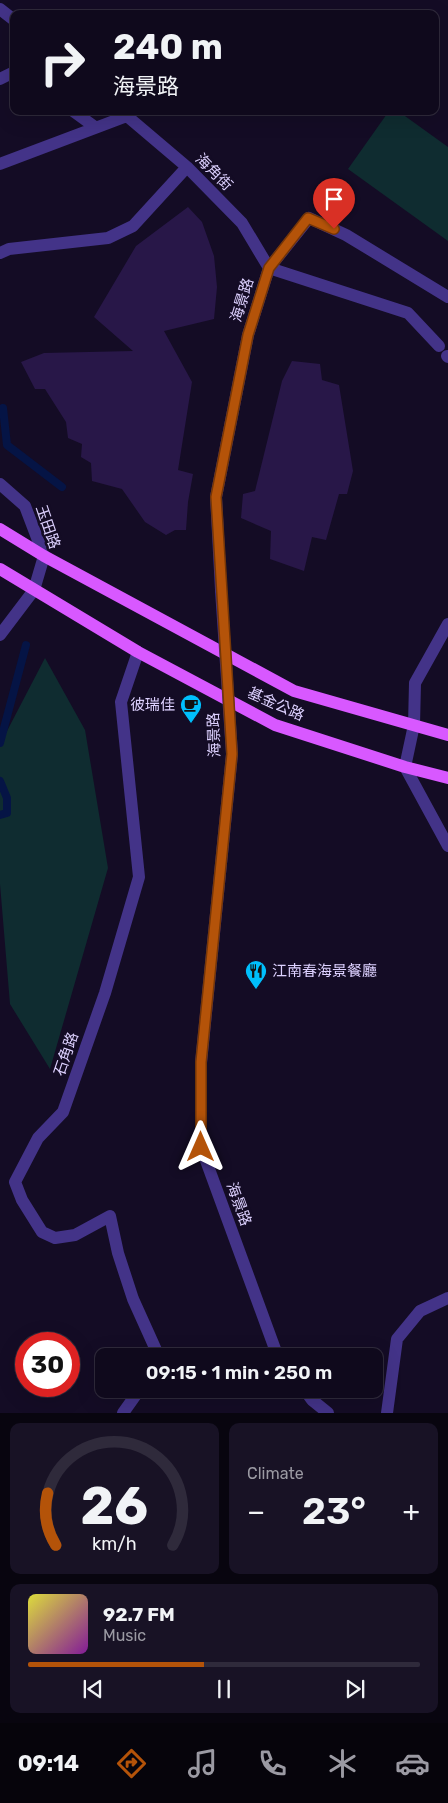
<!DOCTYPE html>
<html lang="en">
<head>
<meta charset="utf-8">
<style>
	body { margin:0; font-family:Rubik,"Noto Sans TC",sans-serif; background:#181225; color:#f1f3f6; height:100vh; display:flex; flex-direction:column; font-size:19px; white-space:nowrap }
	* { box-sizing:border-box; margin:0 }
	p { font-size:16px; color:#9b9aa3 }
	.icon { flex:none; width:28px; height:28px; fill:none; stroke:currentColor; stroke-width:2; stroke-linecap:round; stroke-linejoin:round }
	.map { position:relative; height:1413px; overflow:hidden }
	.details { display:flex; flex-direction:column; gap:10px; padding:10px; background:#08050f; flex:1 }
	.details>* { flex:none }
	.hud { position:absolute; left:10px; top:10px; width:429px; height:105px; border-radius:10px; box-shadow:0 5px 20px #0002,0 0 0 1px #2f2a3b; background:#0f091c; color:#f1f3f6; overflow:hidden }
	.speed { position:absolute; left:15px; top:1332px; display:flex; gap:10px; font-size:25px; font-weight:700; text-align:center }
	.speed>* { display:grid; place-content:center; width:65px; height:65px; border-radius:50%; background:#0f091c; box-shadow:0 5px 20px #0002,0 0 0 1px #2f2a3b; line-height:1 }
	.speed .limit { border:8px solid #d22; background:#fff; color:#111 }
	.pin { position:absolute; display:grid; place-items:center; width:42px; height:42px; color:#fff; margin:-51px -21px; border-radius:50% 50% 50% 0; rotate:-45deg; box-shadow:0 0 5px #0007 }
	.pin .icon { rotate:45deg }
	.me { position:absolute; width:55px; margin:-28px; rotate:0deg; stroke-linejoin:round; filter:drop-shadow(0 0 4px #0008) }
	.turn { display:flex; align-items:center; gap:18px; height:105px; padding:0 20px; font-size:22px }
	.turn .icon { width:65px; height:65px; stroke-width:2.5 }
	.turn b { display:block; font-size:35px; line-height:42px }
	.big { font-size:38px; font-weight:600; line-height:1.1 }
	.details .card { flex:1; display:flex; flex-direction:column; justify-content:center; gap:8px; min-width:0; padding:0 18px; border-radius:10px; background:#181225 }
	.details .dial { align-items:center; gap:0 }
	.dial svg { height:130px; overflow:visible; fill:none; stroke:#2f2a3b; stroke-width:7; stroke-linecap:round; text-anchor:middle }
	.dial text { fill:#f1f3f6; stroke:none }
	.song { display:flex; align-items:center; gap:15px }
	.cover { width:60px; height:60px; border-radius:8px; background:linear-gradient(135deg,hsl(60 70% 55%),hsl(290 70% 35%)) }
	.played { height:5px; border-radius:2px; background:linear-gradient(90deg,#b45309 45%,#2f2a3b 45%) }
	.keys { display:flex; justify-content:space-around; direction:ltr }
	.heat { display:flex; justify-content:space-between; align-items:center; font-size:28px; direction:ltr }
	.details .tiles { flex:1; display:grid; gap:10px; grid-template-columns:1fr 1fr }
	.card:last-child { grid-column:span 2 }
	.trip { position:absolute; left:95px; top:1348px; width:288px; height:50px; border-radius:10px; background:#0f091c; box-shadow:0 5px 20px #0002,0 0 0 1px #2f2a3b; font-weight:600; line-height:50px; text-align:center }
	.tabs { display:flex; height:80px; justify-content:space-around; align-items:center; background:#06040b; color:#9b9aa3 }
	.tabs .icon { width:35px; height:35px }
	.tabs .selected { color:#b45309 }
	.tabs b { font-size:22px; color:#f1f3f6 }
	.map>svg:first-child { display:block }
	.green { fill:#0f2c30 }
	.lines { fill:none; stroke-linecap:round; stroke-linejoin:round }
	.stream { stroke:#051445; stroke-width:8 }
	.building { fill:#281748 }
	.minor { stroke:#433388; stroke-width:12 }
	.major { stroke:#d858ff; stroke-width:12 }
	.minor-bridge { stroke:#433388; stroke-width:12 }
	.route-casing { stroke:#753606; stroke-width:12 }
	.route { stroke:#b45309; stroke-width:9 }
	.labels { text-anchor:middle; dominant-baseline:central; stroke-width:5; stroke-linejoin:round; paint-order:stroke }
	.street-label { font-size:15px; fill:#ddd1ff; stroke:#140c25 }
	.poi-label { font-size:15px; fill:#ddd1ff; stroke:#140c25; text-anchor:end }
</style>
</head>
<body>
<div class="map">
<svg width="448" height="1413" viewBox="0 0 448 1413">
	<rect width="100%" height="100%" fill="#140c25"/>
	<path class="green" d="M389 111H398L448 147V241L348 169Z
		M45 658 85 730 108 868 50 1069 10 1004 0 884V739L7 731Z"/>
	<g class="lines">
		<path class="stream" d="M3 408 7 445 62 487
			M0 743 26 645
			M0 781 7 798V813L0 815"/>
	</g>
	<path class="building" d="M188 207 202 222 214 256 217 287 214 319 164 331 192 382 178 470 193 474 188 502 186 530H175L166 535 145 522 122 489 92 481 91 463 81 457 82 444 68 438 66 422 45 389H35L21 362 44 353 133 351 94 317 136 246Z
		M292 361 320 364 322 380 339 385 353 471 347 494H339L326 540 312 537 304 571 270 559 271 531 241 518 243 494 255 491 282 381Z"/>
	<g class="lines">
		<path class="minor" d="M0 9 14 20
			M0 79 14 72
			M73 111 95 127
			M121 111 187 167 242 223 269 268 408 313 439 346
			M0 164 127 116
			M0 253 9 249 108 238 133 226 187 167
			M447 356 448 357
			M0 484 25 506 44 556 34 590 0 635
			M221 590 216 497 248 335 269 268 309 218 346 235 448 297
			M448 624 415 683 414 725 405 767 448 846
			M138 652 121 702 139 877 105 993 63 1112 38 1138 15 1182 22 1200 42 1232 55 1238 75 1235 110 1216 118 1253 133 1299 156 1350 155 1356
			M232 754 201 1063V1147L275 1349 280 1356
			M304 1389 312 1400 328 1413
			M123 1413 140 1389
			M387 1413 397 1339 420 1311 448 1298"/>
		<path class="major" d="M0 529 44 556 294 691 448 735
			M0 569 138 652 275 725 405 767 448 778"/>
		<path class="minor-bridge" d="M221 590 232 754"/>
	</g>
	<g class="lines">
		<g class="route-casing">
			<path id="route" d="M201 1147V1062L232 754 216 497 248 335 269 268 308 218 334 229"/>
		</g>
		<use href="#route" class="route"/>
	</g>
	<defs>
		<g id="cafe-pin" transform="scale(1.125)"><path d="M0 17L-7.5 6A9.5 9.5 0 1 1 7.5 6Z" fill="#00bffc" stroke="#140c25"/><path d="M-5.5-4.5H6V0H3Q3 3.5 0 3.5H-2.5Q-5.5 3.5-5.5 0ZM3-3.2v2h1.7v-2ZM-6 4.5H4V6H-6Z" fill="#111"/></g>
		<g id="restaurant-pin" transform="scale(1.125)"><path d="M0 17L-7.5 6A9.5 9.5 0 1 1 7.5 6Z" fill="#00bffc" stroke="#140c25"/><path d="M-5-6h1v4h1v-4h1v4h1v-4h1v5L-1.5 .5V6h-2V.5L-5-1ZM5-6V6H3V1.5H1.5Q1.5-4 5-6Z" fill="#111"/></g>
	</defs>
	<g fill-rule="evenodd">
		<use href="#cafe-pin" x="191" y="705"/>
		<use href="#restaurant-pin" x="256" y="971"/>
	</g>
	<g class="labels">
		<g class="street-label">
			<text transform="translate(214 172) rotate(45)">海角街</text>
			<text transform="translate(242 300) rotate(-73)">海景路</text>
			<text transform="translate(48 527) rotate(71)">玉田路</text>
			<text transform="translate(276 704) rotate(24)">基金公路</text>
			<text transform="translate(214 735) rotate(-92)">海景路</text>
			<text transform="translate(66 1054) rotate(-71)">石角路</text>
			<text transform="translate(239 1204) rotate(70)">海景路</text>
		</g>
		<g class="poi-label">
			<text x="175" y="705">彼瑞佳</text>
			<text x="272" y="971" text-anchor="start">江南春海景餐廳</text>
		</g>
	</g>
</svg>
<div class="speed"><div class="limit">30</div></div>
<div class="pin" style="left:334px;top:229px;background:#d93025"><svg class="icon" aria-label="arrive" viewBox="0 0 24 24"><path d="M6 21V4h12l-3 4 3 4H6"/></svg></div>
<svg class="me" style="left:201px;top:1147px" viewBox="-20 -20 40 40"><path d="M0-17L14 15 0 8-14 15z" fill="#b45309" stroke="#fff" stroke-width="4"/></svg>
<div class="trip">09:15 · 1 min · 250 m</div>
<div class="hud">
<div class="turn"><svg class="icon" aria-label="right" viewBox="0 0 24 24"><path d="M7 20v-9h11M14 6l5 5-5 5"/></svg><div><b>240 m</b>海景路</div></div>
</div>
</div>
<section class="details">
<div class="tiles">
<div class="card dial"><svg viewBox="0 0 100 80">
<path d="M14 69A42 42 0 1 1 86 69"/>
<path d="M14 69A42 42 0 0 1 9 37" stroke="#b45309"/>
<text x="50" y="56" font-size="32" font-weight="700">26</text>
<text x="50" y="72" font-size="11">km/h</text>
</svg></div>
<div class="card"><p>Climate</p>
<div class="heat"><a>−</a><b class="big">23°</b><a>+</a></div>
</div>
<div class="card">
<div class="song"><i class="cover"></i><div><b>92.7 FM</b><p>Music</p></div></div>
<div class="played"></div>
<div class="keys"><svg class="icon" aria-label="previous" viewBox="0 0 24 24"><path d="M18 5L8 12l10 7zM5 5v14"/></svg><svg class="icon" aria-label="pause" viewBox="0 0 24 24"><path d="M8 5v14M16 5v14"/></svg><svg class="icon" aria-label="next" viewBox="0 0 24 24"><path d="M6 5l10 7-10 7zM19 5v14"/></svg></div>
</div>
</div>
</section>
<nav class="tabs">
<b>09:14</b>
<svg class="icon selected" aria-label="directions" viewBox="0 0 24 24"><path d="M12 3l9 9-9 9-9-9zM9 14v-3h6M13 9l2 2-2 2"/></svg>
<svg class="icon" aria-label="music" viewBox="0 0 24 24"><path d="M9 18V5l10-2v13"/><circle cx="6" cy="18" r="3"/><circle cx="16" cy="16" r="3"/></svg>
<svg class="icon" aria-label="phone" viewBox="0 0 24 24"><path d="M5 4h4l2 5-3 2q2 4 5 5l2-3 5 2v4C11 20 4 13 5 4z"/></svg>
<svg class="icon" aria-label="climate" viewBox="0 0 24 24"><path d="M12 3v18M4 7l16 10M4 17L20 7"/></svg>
<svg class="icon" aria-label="car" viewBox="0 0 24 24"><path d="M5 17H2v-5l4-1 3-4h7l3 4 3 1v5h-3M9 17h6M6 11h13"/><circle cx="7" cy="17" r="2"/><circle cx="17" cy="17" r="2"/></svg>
</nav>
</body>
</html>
